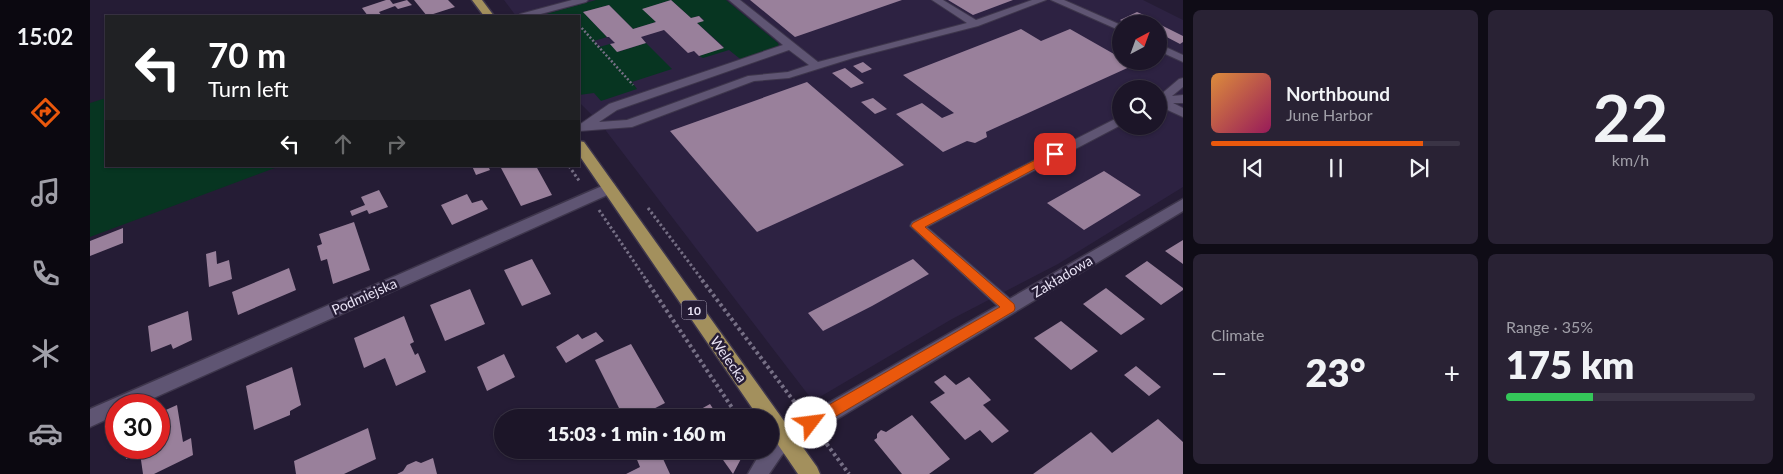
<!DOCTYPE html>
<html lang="en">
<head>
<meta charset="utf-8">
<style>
	body { margin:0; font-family:Lato,sans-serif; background:#292234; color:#f1f3f6; height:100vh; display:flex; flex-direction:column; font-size:19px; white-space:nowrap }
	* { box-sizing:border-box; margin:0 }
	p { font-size:16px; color:#a09fa8 }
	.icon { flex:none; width:28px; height:28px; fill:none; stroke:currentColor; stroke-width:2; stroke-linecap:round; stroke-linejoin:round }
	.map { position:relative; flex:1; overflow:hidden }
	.sheet { display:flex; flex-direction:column; gap:10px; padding:10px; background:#0f0c16; width:600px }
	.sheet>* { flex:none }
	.guide { position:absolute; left:15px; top:15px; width:475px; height:152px; border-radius:0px; box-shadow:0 1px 4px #0004,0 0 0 1px #3a3445; background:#202124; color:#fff; overflow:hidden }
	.needle { width:32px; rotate:41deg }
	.tools { position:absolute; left:1022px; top:15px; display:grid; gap:10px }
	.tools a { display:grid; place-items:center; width:55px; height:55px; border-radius:50%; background:#1c1528; box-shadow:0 1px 4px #0004,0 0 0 1px #3a3445; font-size:25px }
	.speed { position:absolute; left:15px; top:394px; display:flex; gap:10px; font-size:25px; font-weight:700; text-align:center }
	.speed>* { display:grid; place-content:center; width:65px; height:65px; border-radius:50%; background:#1c1528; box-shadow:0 1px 4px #0004,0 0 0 1px #3a3445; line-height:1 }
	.speed .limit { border:8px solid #d22; background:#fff; color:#111 }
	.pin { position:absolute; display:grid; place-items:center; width:42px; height:42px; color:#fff; margin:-21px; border-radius:10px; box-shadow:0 2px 8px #0006 }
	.me { position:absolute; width:55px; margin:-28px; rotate:60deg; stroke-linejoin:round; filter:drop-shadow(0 0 4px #0008) }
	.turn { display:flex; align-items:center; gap:18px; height:105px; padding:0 20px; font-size:22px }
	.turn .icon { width:65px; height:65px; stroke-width:2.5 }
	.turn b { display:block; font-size:35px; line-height:42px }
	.lanes { display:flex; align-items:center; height:48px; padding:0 20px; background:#0003; justify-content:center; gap:25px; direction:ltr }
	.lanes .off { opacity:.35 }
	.big { font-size:38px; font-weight:800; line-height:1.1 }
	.sheet .tile { flex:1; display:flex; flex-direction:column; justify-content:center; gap:8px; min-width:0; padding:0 18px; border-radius:8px; background:#292234 }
	.sheet .dial { align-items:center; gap:0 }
	.dial b { font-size:65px; line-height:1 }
	.song { display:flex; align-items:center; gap:15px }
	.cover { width:60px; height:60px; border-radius:8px; background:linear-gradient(135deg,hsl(30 70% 55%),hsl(330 70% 35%)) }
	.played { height:5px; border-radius:2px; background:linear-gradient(90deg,#ea580c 85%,#3a3445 85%) }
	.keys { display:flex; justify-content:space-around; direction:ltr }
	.heat { display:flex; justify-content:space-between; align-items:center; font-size:28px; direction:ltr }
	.charge { height:8px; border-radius:4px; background:linear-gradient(90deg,#34c759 35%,#3a3445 0) }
	.sheet .tiles { flex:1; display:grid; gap:10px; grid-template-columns:repeat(2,1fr) }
	.trip { position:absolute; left:404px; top:409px; width:285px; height:50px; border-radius:25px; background:#1c1528; box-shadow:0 1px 4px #0004,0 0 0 1px #3a3445; font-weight:800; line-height:50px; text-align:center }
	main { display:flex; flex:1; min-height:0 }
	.menu { display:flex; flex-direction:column; width:90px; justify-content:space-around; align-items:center; background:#0b0810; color:#a09fa8 }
	.menu .icon { width:35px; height:35px }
	.menu .on { color:#ea580c }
	.menu b { font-size:22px; color:#f1f3f6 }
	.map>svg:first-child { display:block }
	.built { fill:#2d2242; fill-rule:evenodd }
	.green { fill:#073521 }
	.building { fill:#99809b }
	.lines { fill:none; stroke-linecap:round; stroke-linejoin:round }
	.lane-casing { stroke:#3e364c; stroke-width:2 }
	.street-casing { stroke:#3e364c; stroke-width:3 }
	.primary-casing { stroke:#3e364c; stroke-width:3 }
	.path-far2 { stroke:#766f85; stroke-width:2.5; stroke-dasharray:2 2; stroke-linecap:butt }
	.path-far1 { stroke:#766f85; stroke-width:3; stroke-dasharray:2.5 2.5; stroke-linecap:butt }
	.path { stroke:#766f85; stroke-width:4; stroke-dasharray:3 3; stroke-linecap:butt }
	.lane { fill:#5f5573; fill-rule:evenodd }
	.street { fill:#5f5573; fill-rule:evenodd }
	.primary { fill:#a3905d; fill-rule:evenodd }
	.route { fill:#ea580c; stroke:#983908 }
	.labels { text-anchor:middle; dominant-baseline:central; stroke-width:5; stroke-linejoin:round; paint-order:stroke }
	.shield { fill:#251c35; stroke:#aea7bb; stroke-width:1 }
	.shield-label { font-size:12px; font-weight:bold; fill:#e9e3f5 }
	.street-label { font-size:14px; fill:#e9e3f5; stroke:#251c35 }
</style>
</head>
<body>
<main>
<nav class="menu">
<b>15:02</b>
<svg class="icon on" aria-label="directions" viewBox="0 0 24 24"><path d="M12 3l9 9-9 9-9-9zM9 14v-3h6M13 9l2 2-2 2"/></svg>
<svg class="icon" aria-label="music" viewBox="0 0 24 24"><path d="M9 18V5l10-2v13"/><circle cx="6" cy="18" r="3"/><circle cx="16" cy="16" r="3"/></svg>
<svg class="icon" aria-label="phone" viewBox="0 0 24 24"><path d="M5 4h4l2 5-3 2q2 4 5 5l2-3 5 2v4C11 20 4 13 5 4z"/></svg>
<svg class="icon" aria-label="climate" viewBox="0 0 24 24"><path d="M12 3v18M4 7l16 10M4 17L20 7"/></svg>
<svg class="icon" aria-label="car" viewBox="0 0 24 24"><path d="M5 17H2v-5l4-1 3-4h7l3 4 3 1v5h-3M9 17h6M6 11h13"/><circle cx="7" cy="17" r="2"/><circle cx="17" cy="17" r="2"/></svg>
</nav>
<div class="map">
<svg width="1093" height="474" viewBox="0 0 1093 474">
	<rect width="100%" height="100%" fill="#251c35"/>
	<path class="built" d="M414 0H1053L1093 20V187L968 264 862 319 723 401 510 123 489 102V16H426ZM1031 24H1069V61H1031ZM1031 89H1069V126H1031Z"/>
	<path class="green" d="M506 0H581L553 9 566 22 543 29 519 5 493 12 517 37 504 41 509 47 520 44 528 52 556 43 582 69 542 82 547 89 511 101 504 93 489 95V16H449Z
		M581 0H636L688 43 690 48 654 62 639 50 613 58 609 56 634 47 607 23 614 20 609 16 601 18Z
		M16 98V166H190L0 237V103Z"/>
	<path class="building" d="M296 0H300L303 4 317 0 322 5 308 9 305 6 289 12 292 16H278L272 8Z
		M324 0H358L365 7 337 16Z
		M581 0 601 18 609 16 614 21 607 23 634 48 609 56 604 51 598 53 574 30 551 37 556 43 527 52 520 44 525 43 519 37H517L493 12 519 5 543 29 566 22 552 9Z
		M660 0H812L705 37Z
		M858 0H923L883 15Z
		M1047 12 1063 19 1054 24H1037L1030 20Z
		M1069 24 1093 36V42L1090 44 1069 33Z
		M931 29 951 41 980 29 1031 58V61H1038L1044 65 896 132 897 137 885 143 877 141 853 152 806 114 832 103 852 118 864 113 813 75Z
		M773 62 782 69 772 73 763 66Z
		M755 68 774 83 761 88 742 73Z
		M717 82 814 165 667 232 580 131Z
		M783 98 797 109 785 114 771 102Z
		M382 166H398L400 170 386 175Z
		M418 166H446L462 195 431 206 411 168Z
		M1014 171 1051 195 994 230 957 203Z
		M289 190 298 207 279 214 277 210 262 216 260 211 275 205 271 197Z
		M377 194 382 203 392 200 398 209 362 225 351 205Z
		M264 222 280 270 243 284 237 259 231 261 227 246 232 244 229 234Z
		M33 228V243L0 256V241Z
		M1093 240V264L1075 251Z
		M126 251 127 264 139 260 142 279 119 287 116 254Z
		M442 259 461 294 432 306 414 270Z
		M823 259 839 274 782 306 733 331 718 313Z
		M1057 261 1093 288V290L1071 305 1035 276Z
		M199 268 206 290 148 315 142 292Z
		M1016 288 1055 319 1031 335 993 304Z
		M380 289 395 324 355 341 340 305Z
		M98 311 102 340 83 349 81 344 61 352 58 326Z
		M314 316 324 342 320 344 325 355 328 353 336 372 306 386 295 358 274 368 264 338Z
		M971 321 1008 351 981 370 944 338Z
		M506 332 514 341 476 363 466 347 488 334 492 339Z
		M541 344 575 403 546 418H534L505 360Z
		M414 354 425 377 397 391 387 367Z
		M1046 366 1071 387 1059 396 1034 375Z
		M202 367 211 405 200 411V415L164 430 156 386Z
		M855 375 866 385 879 377 901 400 893 405 919 431 902 443 890 430 875 440 840 402 855 393 844 382Z
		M620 404 629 418H605L602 414Z
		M87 405 93 442 101 438 103 455 64 474H53L50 453 36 459 35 448H69V413Z
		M822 415 860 459 839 474H812L784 440 787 438V434L791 430 796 432Z
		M1068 419 1093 442V474H943L1001 432 1022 453Z
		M278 428 286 459 254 474H206L204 461Z
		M543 450H569L580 474H536L550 467Z
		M626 450H650L653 455 643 474Z
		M343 458 347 474H307L313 471 317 465 326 461 331 463Z"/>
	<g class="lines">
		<g class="lane-casing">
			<path id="lane" d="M482 0H498L496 2 443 16H428L430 14Z
				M639 0H650L728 62 877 23 842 0H853L886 20 942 0H956L888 26 763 58 699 78 664 81 542 127 489 131V125L519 104 693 45ZM699 50 719 65 698 72 658 76 537 120 509 122 527 110Z
				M961 0H974L1031 25V31Z
				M1069 44 1093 55V62L1069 51Z
				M1093 78V87L1082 96 1093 95V103H1083L1093 108V117L1069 106V96L1089 79Z
				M1031 116V125L837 227 924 302 927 307 924 312 919 313 914 312 820 226 822 222Z"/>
		</g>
		<g class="street-casing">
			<path id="street" d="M519 183 524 184 526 188 524 192 48 405H26V415L0 427V409Z
				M1093 199V211L702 446 692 455 679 474H658L672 450H680V440L688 432Z"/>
		</g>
		<g class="primary-casing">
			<path id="primary" d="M382 0H392L404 16H394Z
				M489 141 494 142 727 467 730 474H708L680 433V418H669L489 155Z"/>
		</g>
		<path class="path-far2" d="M489 25 543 85"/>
		<path class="path-far1" d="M479 166 490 182
			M558 208 613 281
			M509 210 557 281"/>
		<path class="path" d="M556 280 649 418
			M612 280 709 408
			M733 439 759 474"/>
		<use href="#lane" class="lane"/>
		<use href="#street" class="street"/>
		<use href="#primary" class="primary"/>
	</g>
	<path class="route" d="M965 150 970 154 969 156 835 227 924 304 925 308 924 311 726 428 721 430 716 428 714 423 716 418 910 307 821 226 823 223Z"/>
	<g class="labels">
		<rect class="shield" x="591.5" y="300.5" width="25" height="19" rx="4"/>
		<g class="shield-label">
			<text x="604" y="310">10</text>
		</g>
		<g class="street-label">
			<text transform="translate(972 276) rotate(-31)">Zakładowa</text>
			<text transform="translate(274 296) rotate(-24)">Podmiejska</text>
			<text transform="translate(639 359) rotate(55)">Welecka</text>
		</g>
	</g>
</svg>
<div class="tools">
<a><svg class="needle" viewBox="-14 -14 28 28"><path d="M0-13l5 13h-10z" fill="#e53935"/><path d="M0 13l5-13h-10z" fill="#a09fa8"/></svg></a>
<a><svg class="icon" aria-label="search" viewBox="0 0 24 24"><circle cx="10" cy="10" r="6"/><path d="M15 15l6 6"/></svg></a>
</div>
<div class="speed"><div class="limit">30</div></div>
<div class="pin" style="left:965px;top:154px;background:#d93025"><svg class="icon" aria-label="arrive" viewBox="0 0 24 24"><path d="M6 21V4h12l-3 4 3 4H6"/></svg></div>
<svg class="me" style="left:721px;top:423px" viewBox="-20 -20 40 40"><circle r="19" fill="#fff"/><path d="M0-13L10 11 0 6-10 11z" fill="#ea580c"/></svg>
<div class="trip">15:03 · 1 min · 160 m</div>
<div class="guide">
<div class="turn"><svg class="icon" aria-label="left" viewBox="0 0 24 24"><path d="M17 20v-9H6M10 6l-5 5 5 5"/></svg><div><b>70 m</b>Turn left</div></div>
<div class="lanes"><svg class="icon" aria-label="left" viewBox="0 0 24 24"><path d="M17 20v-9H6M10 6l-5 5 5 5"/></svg><svg class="icon off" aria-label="ahead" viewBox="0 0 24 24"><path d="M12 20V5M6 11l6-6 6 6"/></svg><svg class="icon off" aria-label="right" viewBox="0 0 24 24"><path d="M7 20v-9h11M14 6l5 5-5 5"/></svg></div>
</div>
</div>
<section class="sheet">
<div class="tiles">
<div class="tile">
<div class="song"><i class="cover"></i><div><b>Northbound</b><p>June Harbor</p></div></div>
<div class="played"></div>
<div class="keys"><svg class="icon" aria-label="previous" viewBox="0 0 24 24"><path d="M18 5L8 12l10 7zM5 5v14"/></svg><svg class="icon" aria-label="pause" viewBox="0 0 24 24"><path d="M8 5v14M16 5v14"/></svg><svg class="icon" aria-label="next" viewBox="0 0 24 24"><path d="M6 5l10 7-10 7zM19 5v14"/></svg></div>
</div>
<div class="tile dial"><b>22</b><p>km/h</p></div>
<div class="tile"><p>Climate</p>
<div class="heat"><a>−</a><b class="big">23°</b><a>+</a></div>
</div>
<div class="tile"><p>Range · 35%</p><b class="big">175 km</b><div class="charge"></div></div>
</div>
</section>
</main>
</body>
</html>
